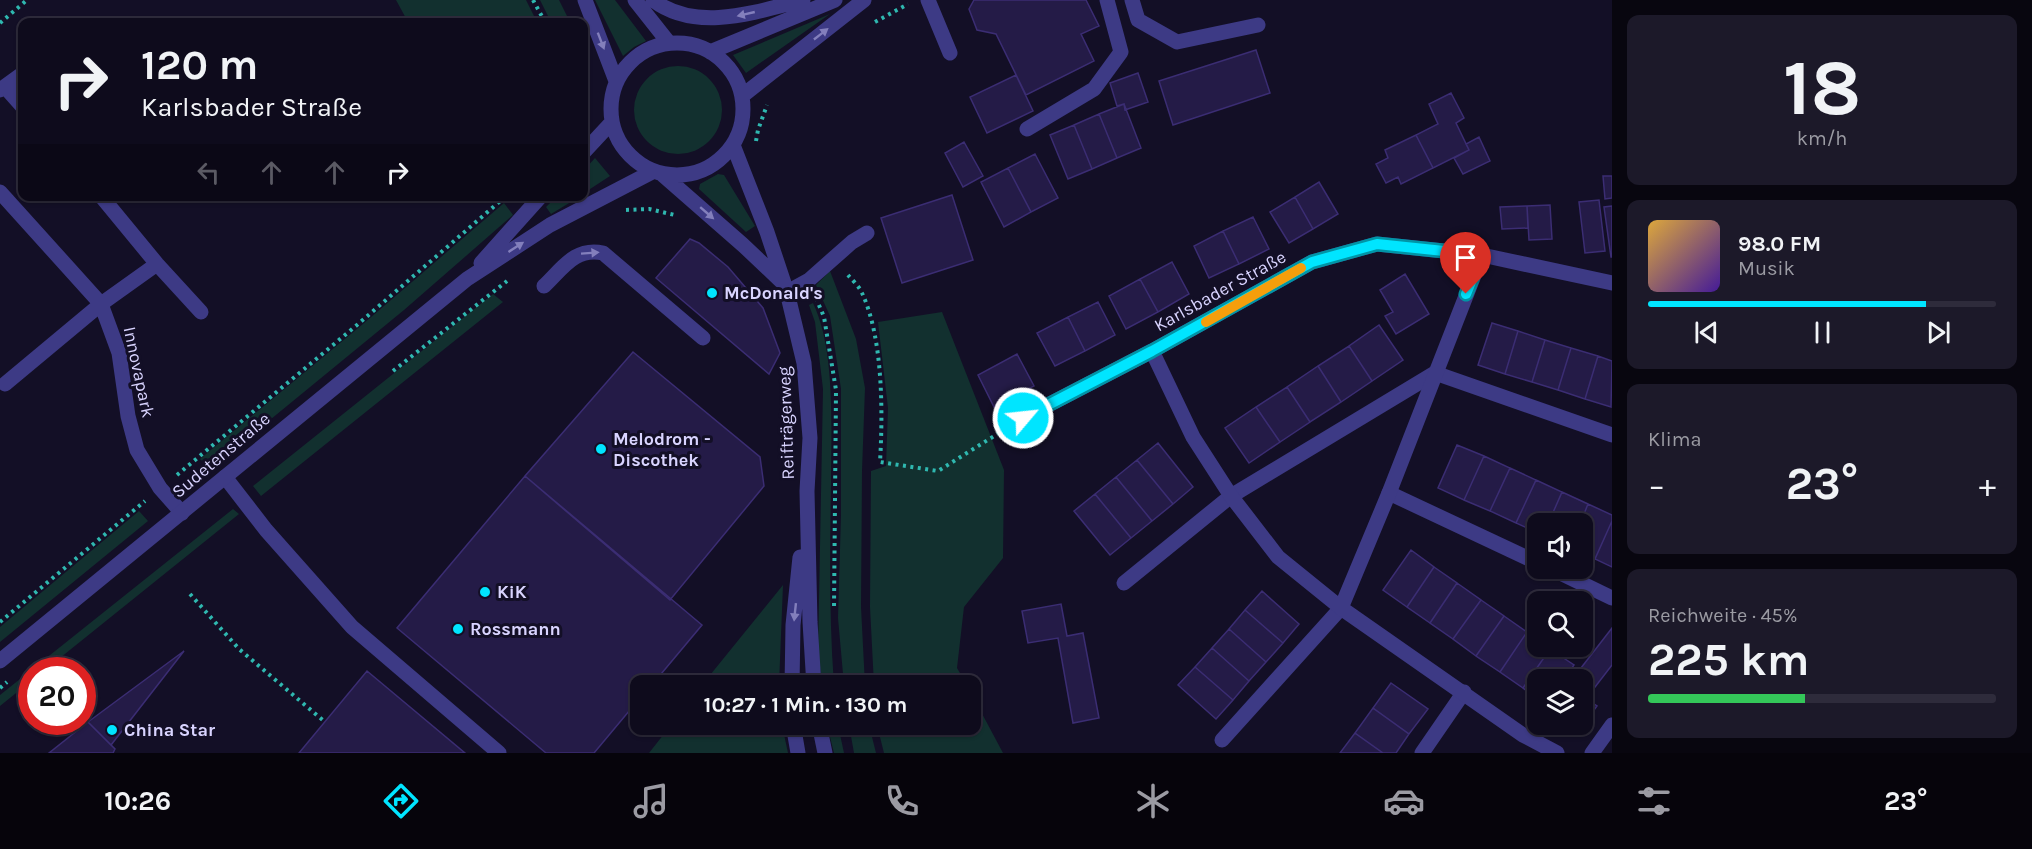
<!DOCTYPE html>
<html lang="de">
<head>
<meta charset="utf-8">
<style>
	body { margin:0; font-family:Karla,sans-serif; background:#1c1929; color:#f1f3f6; height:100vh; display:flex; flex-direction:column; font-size:22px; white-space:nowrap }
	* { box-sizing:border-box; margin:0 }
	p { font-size:20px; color:#9b9ba3 }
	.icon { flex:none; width:33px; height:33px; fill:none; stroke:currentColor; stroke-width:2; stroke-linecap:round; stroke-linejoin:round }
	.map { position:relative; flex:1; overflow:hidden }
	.side { display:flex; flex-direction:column; gap:15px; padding:15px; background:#08060f; width:420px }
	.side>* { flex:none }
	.banner { position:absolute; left:18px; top:18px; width:570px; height:183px; border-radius:12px; box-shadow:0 2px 4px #0004,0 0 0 2px #2e2b3b; background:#0e0b1c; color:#f1f3f6; overflow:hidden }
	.tools { position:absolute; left:1527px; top:513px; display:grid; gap:12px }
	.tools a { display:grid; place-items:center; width:66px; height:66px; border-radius:12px; background:#0e0b1c; box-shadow:0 2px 4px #0004,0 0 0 2px #2e2b3b; font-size:30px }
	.speed { position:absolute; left:18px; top:657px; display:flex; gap:12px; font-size:30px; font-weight:700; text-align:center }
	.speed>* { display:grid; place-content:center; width:78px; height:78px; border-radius:50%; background:#0e0b1c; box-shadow:0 2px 4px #0004,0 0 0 2px #2e2b3b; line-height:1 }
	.speed .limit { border:9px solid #d22; background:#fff; color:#111 }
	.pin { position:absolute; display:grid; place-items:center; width:51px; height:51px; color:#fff; margin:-62px -26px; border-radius:50% 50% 50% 0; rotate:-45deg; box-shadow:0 0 6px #0007 }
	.pin .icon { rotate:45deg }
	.me { position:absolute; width:66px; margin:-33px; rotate:62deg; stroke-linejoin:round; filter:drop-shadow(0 0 4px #0008) }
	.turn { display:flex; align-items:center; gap:21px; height:126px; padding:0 24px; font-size:27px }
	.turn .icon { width:78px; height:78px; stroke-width:2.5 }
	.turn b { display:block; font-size:42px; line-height:51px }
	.lanes { display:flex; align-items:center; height:57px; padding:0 24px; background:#0003; justify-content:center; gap:30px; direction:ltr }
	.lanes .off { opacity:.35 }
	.big { font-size:45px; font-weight:700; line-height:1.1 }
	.side .card { flex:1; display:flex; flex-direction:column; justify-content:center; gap:9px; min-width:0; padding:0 21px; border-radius:12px; background:#1c1929 }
	.side .dial { align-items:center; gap:0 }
	.dial b { font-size:78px; line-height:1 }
	.song { display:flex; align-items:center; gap:18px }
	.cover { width:72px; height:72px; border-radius:9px; background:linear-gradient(135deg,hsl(40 70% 55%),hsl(260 70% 35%)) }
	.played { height:6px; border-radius:3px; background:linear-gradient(90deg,#00e5ff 80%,#2e2b3b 80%) }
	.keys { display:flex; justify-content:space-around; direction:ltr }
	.heat { display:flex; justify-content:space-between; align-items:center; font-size:33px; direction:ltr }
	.charge { height:9px; border-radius:4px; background:linear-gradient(90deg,#34c759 45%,#2e2b3b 0) }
	.trip { position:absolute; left:630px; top:675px; width:351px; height:60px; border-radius:12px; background:#0e0b1c; box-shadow:0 2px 4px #0004,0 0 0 2px #2e2b3b; font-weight:700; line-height:60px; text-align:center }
	.menu { display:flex; height:96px; justify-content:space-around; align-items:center; background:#06040b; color:#9b9ba3 }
	.menu .icon { width:42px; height:42px }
	.menu .active { color:#00e5ff }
	.menu b { font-size:27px; color:#f1f3f6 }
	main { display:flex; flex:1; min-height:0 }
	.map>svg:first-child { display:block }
	.green { fill:#12302f }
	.building { fill:#241b47; stroke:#3b2d73; stroke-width:1.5 }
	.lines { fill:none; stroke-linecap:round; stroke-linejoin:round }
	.path { stroke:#2fb8b0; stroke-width:4; stroke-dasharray:3 4.5; stroke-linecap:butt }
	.service { stroke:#3d3a85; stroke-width:15 }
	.minor { stroke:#3d3a85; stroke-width:15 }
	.tertiary { stroke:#3d3a85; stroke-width:15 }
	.oneway { fill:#837fbc }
	.route-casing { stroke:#0095a6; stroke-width:15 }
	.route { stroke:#00e5ff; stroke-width:10 }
	.slow { stroke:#f59e0b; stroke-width:10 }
	.poi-dot { fill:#00e5ff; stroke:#130f26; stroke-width:2 }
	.labels { text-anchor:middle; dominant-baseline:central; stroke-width:6; stroke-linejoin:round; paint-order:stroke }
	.street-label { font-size:18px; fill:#d9d4ff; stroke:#130f26 }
	.poi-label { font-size:18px; font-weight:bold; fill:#d9d4ff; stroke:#130f26; text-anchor:start }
</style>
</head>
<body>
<main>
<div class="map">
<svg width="1612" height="753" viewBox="0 0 1612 753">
	<rect width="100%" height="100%" fill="#130f26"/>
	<path class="green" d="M396 0H526L537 22H408Z
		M540 0H559L570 22H551Z
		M595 0H615L646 41 634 47 623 56Z
		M830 14 746 73 733 55Z
		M634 110a44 44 0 1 1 88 0a44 44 0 1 1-88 0Z
		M595 158 610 176 584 193V170Z
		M718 174 724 175 755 226 746 232 699 189 700 184Z
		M556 197V196L579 197 551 214 546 207Z
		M504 203 513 215 404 310 210 469 200 459 363 324Z
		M830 271 856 339 865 388 862 471 861 607 865 685H844L838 618 841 515V389L830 316 816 285Z
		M493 294 503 302 261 496 253 486Z
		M813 303C836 351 831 430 831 484 830 551 829 618 834 685H822L818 652 823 389 815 322 809 305Z
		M942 312 1004 470 1003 558 964 607 957 668 967 685H874L870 607 871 471 886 466 888 408 878 322Z
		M233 509 239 514 45 670H32L31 681 0 706V695Z
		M139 511 148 521 0 642V627Z
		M783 585 779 685H702Z
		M971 693 1003 753H884L877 725 970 724Z
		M671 725H782L788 753H649Z
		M827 725H838L844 753H834Z
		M849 725H869L876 753H854Z"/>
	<path class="building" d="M974 0H1086L1099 26 1081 34 1094 61 1026 95 996 34 977 30 969 9Z
		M1256 50 1270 93 1173 125 1159 81Z
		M1138 73 1148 102 1125 110 1124 104 1117 106 1110 83Z
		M1016 75 1033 111 987 133 970 97Z
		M1451 93 1464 118 1456 123 1469 150 1433 168 1416 135 1438 124 1429 104Z
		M1124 104 1141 148 1117 158 1099 114Z
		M1099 114 1117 158 1092 169 1074 125Z
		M1074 125 1092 169 1068 179 1050 135Z
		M1416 135 1433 168 1401 184 1398 177 1386 183 1376 164 1388 158 1385 150Z
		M1479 137 1490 161 1463 174 1454 158 1469 150 1466 144Z
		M964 142 983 176 963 187 945 153Z
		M1035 154 1058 198 1031 212 1008 168Z
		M1008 168 1031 212 1004 227 981 182Z
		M1603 176H1612V198L1605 199Z
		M1319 182 1338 214 1313 229 1295 197Z
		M952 195 973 260 902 283 881 218Z
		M1295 197 1313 229 1289 243 1270 212Z
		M1599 200 1605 251 1585 253 1579 202Z
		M1550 205 1552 239 1529 240 1527 206Z
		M1527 206 1528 228 1502 229 1500 207Z
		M1612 206V257H1611L1604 207Z
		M1253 217 1269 249 1239 264 1223 231Z
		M1223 231 1239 264 1209 278 1194 246Z
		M690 239 699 243 728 267 763 308 780 353 769 374 656 278Z
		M1172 262 1189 294 1158 312 1140 279Z
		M1405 274 1429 314 1396 334 1385 316 1393 312 1380 290Z
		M1140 279 1158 312 1126 329 1109 296Z
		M1098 302 1115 335 1085 351 1068 317Z
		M1068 317 1085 351 1055 366 1037 333Z
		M1492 323 1518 331 1505 374 1478 365Z
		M1379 325 1403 360 1372 381 1349 346Z
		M1518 331 1545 340 1532 382 1505 374Z
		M1545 340 1571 348 1558 390 1532 382Z
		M1349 346 1372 381 1341 402 1318 366Z
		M1571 348 1598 356 1585 399 1558 390Z
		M633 352 760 457 764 486 670 600 525 476Z
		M1017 354 1034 386 994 407 978 375Z
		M1598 356 1612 361 1611 407 1585 399Z
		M1318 366 1341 402 1310 422 1287 387Z
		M1287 387 1310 422 1280 442 1256 407Z
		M1256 407 1280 442 1249 463 1225 428Z
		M1158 443 1193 487 1173 504 1137 460Z
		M1457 445 1484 456 1464 500 1438 488Z
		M1484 456 1510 468 1490 511 1464 500Z
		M1137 460 1173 504 1152 521 1116 477Z
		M1510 468 1536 480 1516 523 1490 511Z
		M525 476 702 625 651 686H640V698L594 753H546L397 628Z
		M1116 477 1152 521 1131 538 1095 494Z
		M1536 480 1562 492 1548 524H1538V533L1516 523Z
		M1562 492 1588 504 1580 524H1548Z
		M1095 494 1131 538 1110 555 1074 511Z
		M1588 504 1612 515V521L1595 559 1582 553V524H1580Z
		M1612 521V567L1595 559Z
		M1411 550 1434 567 1407 607 1383 590Z
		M1434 567 1457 583 1430 623 1407 607Z
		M1457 583 1481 600 1453 639 1430 623Z
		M1262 591 1299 624 1283 643 1245 610Z
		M1481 600 1504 616 1476 656 1453 639Z
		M1061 604 1067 636 1083 633 1099 718 1073 723 1058 638 1028 643 1022 611Z
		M1245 610 1283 643 1266 662 1229 629Z
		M1504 616 1527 632 1500 672 1476 656Z
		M1612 628V665L1592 691 1582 683V680L1574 677Z
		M1229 629 1266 662 1249 681 1212 648Z
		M1527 632 1538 640V646H1547L1550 649 1523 688 1500 672Z
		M1212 648 1249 681 1233 700 1195 667Z
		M1550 649 1574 665 1564 680H1538V699L1523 688Z
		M184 651 111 745 88 722Z
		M1195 667 1233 700 1216 719 1178 685Z
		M367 671 465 753H299Z
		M1391 683 1428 709 1409 734 1373 708Z
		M1582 696 1597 706 1583 725 1582 724Z
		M1373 708 1409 734 1396 753H1383L1355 733Z
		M88 722 115 749 113 753H49Z
		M1355 733 1383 753H1340Z"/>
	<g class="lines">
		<path class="path" d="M533 0 545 22
			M875 22 908 4
			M0 23 27 0
			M756 141 758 130 767 105
			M626 210 649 209 675 215
			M848 275C852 280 859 286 862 293 883 338 883 412 880 462L938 471 1007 428
			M816 298 824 317 836 390 834 609
			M393 371 507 281
			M177 475 357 325 506 196
			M190 594 239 649 325 722
			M0 622 145 501
			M0 688 7 682"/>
		<path class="service" d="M928 0 950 53
			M1132 0 1138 20 1177 42 1258 25
			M6 88 22 106
			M0 90 22 74
			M1027 129 1094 89 1121 52 1107 0
			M0 192 101 304 119 353 128 416 137 450 160 488 182 513
			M101 196 157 264 201 312
			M544 286C563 268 575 247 603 253L703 338
			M787 292 809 280 852 242 867 233
			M5 384 101 304 157 264
			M1023 418 1152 351
			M225 477 266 530 352 627 499 753
			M1389 493 1538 563
			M1550 568 1612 598
			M1124 583 1231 496 1435 373 1612 435
			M1222 740 1341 608
			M1422 753 1464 692"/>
		<path class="minor" d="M1482 255 1377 244 1312 262 1152 351 1193 437 1231 496 1278 557 1341 608 1523 735 1557 753
			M1341 608 1389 493 1482 255 1612 283
			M1592 753 1612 725"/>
		<path class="tertiary" d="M585 0 616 81
			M635 0 669 43
			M653 0C696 33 756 12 803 0
			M611 109a66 66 0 1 1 132 0a66 66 0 1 1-132 0Z
			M710 52 835 0
			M742 96 864 0
			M733 145 767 232 787 292 804 363 810 438 807 491 810 622 814 686
			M584 152 611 123
			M663 175 743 245 781 281
			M481 263 541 196
			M0 661 467 279 550 225 652 172
			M792 686 793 625 800 557
			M793 724 798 753
			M819 724 825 753"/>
	</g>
	<defs><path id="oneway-solid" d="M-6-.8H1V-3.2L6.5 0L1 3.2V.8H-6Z" transform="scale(1.5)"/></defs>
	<g class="oneway">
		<use href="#oneway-solid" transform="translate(746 14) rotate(167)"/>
		<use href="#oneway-solid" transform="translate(821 34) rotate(-38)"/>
		<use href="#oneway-solid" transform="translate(601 41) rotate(69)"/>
		<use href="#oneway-solid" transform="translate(707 213) rotate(41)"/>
		<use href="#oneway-solid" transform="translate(516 247) rotate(-33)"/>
		<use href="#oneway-solid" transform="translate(590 253) rotate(-4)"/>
		<use href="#oneway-solid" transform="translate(795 612) rotate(96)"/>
	</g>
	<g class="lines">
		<g class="route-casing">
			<path id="route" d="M1023 418 1152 351 1312 262 1377 244 1482 255 1466 294"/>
		</g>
		<use href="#route" class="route"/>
		<path class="slow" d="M1206 322 1301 268"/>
	</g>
	<g class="poi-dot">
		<circle cx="712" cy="293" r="6"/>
		<circle cx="601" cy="449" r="6"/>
		<circle cx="485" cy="592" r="6"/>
		<circle cx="458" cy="629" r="6"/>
		<circle cx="112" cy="730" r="6"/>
	</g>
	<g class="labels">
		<g class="street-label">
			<text transform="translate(1220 291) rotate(-29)">Karlsbader Straße</text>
			<text transform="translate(139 372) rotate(78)">Innovapark</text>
			<text transform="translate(786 423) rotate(-92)">Reifträgerweg</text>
			<text transform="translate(221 455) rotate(-40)">Sudetenstraße</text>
		</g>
		<g class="poi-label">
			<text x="724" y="293">McDonald's</text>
			<text x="613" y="439">Melodrom -<tspan x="613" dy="21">Discothek</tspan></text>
			<text x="497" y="592">KiK</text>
			<text x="470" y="629">Rossmann</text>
			<text x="124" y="730">China Star</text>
		</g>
	</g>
</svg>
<div class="tools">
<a><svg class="icon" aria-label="sound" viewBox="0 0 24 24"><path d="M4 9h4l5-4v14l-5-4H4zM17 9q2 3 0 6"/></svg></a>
<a><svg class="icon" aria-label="search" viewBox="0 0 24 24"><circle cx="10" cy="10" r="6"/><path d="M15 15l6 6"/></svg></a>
<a><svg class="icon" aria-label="layers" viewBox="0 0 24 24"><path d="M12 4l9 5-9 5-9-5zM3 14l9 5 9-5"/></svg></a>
</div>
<div class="speed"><div class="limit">20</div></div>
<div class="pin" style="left:1466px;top:294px;background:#d93025"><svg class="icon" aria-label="arrive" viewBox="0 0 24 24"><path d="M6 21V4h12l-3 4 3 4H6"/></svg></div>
<svg class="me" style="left:1023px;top:418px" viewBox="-20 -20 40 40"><circle r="17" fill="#00e5ff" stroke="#fff" stroke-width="3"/><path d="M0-11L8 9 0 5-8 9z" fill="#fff"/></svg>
<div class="trip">10:27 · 1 Min. · 130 m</div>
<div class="banner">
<div class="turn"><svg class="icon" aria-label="right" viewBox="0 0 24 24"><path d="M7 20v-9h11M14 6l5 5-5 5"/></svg><div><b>120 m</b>Karlsbader Straße</div></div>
<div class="lanes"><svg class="icon off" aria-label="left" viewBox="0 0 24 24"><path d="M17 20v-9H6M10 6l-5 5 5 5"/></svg><svg class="icon off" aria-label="ahead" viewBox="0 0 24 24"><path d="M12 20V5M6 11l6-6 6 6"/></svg><svg class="icon off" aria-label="ahead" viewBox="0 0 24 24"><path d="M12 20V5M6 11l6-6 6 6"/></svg><svg class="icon" aria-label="right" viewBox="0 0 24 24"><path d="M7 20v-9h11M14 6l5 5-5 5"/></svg></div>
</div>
</div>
<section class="side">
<div class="card dial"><b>18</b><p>km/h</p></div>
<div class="card">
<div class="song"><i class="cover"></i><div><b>98.0 FM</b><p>Musik</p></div></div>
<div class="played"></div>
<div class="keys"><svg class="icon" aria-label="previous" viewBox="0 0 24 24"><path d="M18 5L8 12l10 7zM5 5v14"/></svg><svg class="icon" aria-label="pause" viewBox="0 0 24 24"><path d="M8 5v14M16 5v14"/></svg><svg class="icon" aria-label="next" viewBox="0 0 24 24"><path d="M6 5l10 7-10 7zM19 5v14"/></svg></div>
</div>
<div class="card"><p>Klima</p>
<div class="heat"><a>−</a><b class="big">23°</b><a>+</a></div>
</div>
<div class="card"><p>Reichweite · 45%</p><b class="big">225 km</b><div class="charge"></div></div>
</section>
</main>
<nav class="menu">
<b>10:26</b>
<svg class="icon active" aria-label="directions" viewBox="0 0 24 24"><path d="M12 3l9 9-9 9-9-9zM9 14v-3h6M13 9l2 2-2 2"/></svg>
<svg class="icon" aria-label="music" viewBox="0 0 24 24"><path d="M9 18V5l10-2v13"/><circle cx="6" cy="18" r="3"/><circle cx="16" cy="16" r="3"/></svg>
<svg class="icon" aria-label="phone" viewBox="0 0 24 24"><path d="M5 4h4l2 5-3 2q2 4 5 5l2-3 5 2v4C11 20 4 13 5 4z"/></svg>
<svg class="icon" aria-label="climate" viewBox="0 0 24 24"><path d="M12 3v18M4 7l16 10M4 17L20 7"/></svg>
<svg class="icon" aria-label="car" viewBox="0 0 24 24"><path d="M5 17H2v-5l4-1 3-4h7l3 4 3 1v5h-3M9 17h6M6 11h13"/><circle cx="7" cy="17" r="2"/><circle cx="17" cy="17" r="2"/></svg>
<svg class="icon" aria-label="filters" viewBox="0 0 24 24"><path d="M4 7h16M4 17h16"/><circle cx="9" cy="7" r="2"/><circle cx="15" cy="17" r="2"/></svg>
<b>23°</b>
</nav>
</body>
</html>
